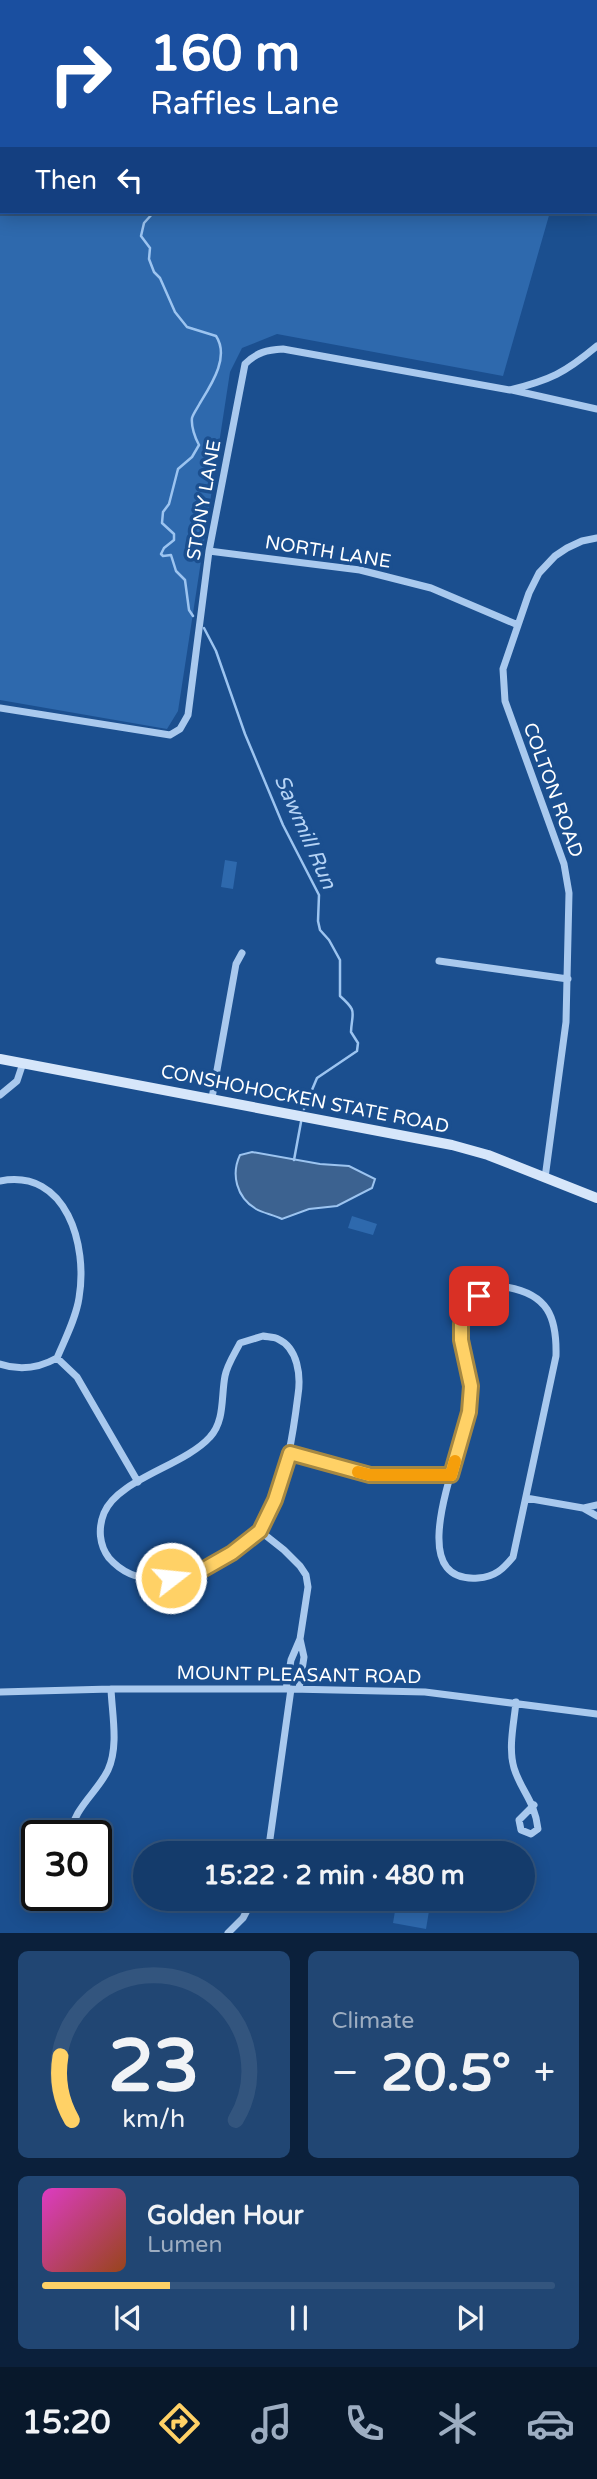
<!DOCTYPE html>
<html lang="en">
<head>
<meta charset="utf-8">
<style>
	body { margin:0; font-family:"Varela Round",sans-serif; background:#214673; color:#f1f3f6; height:100vh; display:flex; flex-direction:column; font-size:26px; white-space:nowrap }
	* { box-sizing:border-box; margin:0 }
	p { font-size:23px; color:#9dadc1 }
	.icon { flex:none; width:38px; height:38px; fill:none; stroke:currentColor; stroke-width:2; stroke-linecap:round; stroke-linejoin:round }
	.map { position:relative; height:1933px; overflow:hidden }
	.sheet { display:flex; flex-direction:column; gap:18px; padding:18px; background:#0b203b; flex:1 }
	.sheet>* { flex:none }
	.top-card { position:absolute; left:0px; top:0px; width:598px; height:214px; box-shadow:0 4px 18px #0003,0 0 0 2px #33557e; background:#1a4fa0; color:#fff; overflow:hidden }
	.speed { position:absolute; left:21px; top:1820px; display:flex; gap:14px; font-size:35px; font-weight:700; text-align:center }
	.speed>* { display:grid; place-content:center; width:91px; height:91px; border-radius:50%; background:#143b6b; box-shadow:0 4px 18px #0003,0 0 0 2px #33557e; line-height:1 }
	.speed .limit { border:4px solid #111; border-radius:10px; background:#fff; color:#111 }
	.pin { position:absolute; display:grid; place-items:center; width:60px; height:60px; color:#fff; margin:-30px; border-radius:14px; box-shadow:0 4px 10px #0006 }
	.me { position:absolute; width:77px; margin:-38px; rotate:74deg; stroke-linejoin:round; filter:drop-shadow(0 0 5px #0008) }
	.turn { display:flex; align-items:center; gap:24px; height:147px; padding:0 35px; font-size:32px }
	.turn .icon { width:91px; height:91px; stroke-width:2.5 }
	.turn b { display:block; font-size:49px; line-height:60px }
	.then { display:flex; align-items:center; height:66px; padding:0 35px; background:#0003; gap:14px; font-size:26px }
	.big { font-size:52px; font-weight:700; line-height:1.1 }
	.sheet .tile { flex:1; display:flex; flex-direction:column; justify-content:center; gap:10px; min-width:0; padding:0 24px; border-radius:10px; background:#214673 }
	.sheet .dial { align-items:center; gap:0 }
	.dial svg { height:182px; overflow:visible; fill:none; stroke:#33557e; stroke-width:7; stroke-linecap:round; text-anchor:middle }
	.dial text { fill:#f1f3f6; stroke:none }
	.song { display:flex; align-items:center; gap:21px }
	.cover { width:84px; height:84px; border-radius:10px; background:linear-gradient(135deg,hsl(310 70% 55%),hsl(20 70% 35%)) }
	.played { height:7px; border-radius:4px; background:linear-gradient(90deg,#ffd166 25%,#33557e 25%) }
	.keys { display:flex; justify-content:space-around; direction:ltr }
	.heat { display:flex; justify-content:space-between; align-items:center; font-size:38px; direction:ltr }
	.sheet .tiles { flex:1; display:grid; gap:18px; grid-template-columns:1fr 1fr }
	.tile:last-child { grid-column:span 2 }
	.trip { position:absolute; left:133px; top:1841px; width:402px; height:70px; border-radius:35px; background:#143b6b; box-shadow:0 4px 18px #0003,0 0 0 2px #33557e; font-weight:700; line-height:70px; text-align:center }
	.dock { display:flex; height:112px; justify-content:space-around; align-items:center; background:#08182b; color:#9dadc1 }
	.dock .icon { width:49px; height:49px }
	.dock .current { color:#ffd166 }
	.dock b { font-size:32px; color:#f1f3f6 }
	.map>svg:first-child { display:block }
	.green { fill:#2e69ad }
	.water { fill:#3c6290; stroke:#9cc4f0; stroke-width:2 }
	.lines { fill:none; stroke-linecap:round; stroke-linejoin:round }
	.stream { stroke:#9cc4f0; stroke-width:2.5 }
	.street { stroke:#a9c9ee; stroke-width:7 }
	.secondary { stroke:#d6e6fa; stroke-width:10 }
	.route-casing { stroke:#a68842; stroke-width:18 }
	.route { stroke:#ffd166; stroke-width:12 }
	.slow { stroke:#f59e0b; stroke-width:12 }
	.labels { text-anchor:middle; dominant-baseline:central; stroke-width:7; stroke-linejoin:round; paint-order:stroke }
	.street-label { font-size:19px; fill:#fff; stroke:#1b4f8f }
	.water-label { font-size:21px; font-style:italic; fill:#b5d3f5; stroke:#1b4f8f }
</style>
</head>
<body>
<div class="map">
<svg width="597" height="1933" viewBox="0 0 597 1933">
	<rect width="100%" height="100%" fill="#1b4f8f"/>
	<path class="green" d="M0 0H597V47V2H2V212H550L503 376 277 334 242 348 230 372 178 711 167 729 0 700Z
		M225 860 237 862 233 889 221 887Z
		M352 1216 377 1224 373 1235 348 1228Z
		M397 1899H431L426 1929 393 1923Z"/>
	<path class="water" d="M252 1152 320 1164 349 1166 375 1179 372 1188 337 1206 309 1209 282 1219C274 1215 263 1213 256 1209 236 1197 231 1174 240 1155Z"/>
	<g class="lines">
		<path class="stream" d="M154 212 144 223 141 236 150 248 149 259 154 272 160 278 175 312 187 327 216 336C230 357 211 385 200 403 198 407 193 414 192 418 191 426 195 438 199 445L192 457 178 469 169 504 163 512 162 523 174 534V540L164 548 161 554 163 556 171 555 176 571 185 580 189 610 193 616
			M204 628 216 651 245 734 283 825 319 895 318 921 320 930 329 940 340 960V996C358 1012 352 1011 351 1032L358 1043 357 1051 317 1078 304 1109
			M294 1160 301 1122"/>
		<path class="street" d="M512 390 597 409
			M209 551 360 570 431 588 518 625
			M0 708 170 735 180 729 188 715 209 551 245 364C257 352 267 350 283 349L510 390C550 380 565 373 597 346
			M439 961 568 979
			M0 1095 17 1081 23 1063
			M212 1098 236 964 242 953
			M545 1178 566 1022 569 893 564 864 505 701 503 669 529 593 539 573 555 556 567 548 582 541 597 538
			M0 1181C67 1168 88 1246 79 1298 76 1318 65 1339 57 1358 39 1368 20 1371 0 1364
			M506 1287C548 1294 557 1317 556 1356L513 1557C503 1569 495 1577 478 1578 398 1584 465 1446 469 1409 470 1401 471 1391 470 1383 467 1361 452 1330 465 1309 474 1295 491 1289 506 1287Z
			M263 1336C267 1337 274 1337 278 1339 298 1348 301 1376 298 1395 293 1435 287 1475 269 1512 266 1518 263 1526 259 1531 255 1536 248 1540 243 1544 207 1572 145 1599 109 1558 99 1545 98 1528 104 1513 118 1479 184 1466 210 1437 225 1421 221 1396 225 1376 227 1365 235 1353 240 1343Z
			M57 1358 77 1377 138 1482
			M290 1453 370 1475H451
			M526 1498 583 1508 597 1516
			M584 1508 597 1505
			M260 1531 284 1550 300 1566 306 1575 308 1587 300 1639 291 1660 286 1689
			M299 1689 304 1657 300 1639
			M0 1692 111 1689H291L425 1692 597 1714
			M516 1702C514 1723 508 1748 514 1768 521 1791 535 1801 538 1829L531 1834 521 1830 519 1820 534 1805
			M71 1836C72 1809 97 1793 108 1770 119 1746 112 1714 111 1689
			M268 1853 291 1689
			M228 1933 243 1918 253 1899"/>
		<path class="secondary" d="M0 1059 452 1145 488 1155 597 1198"/>
	</g>
	<g class="lines">
		<g class="route-casing">
			<path id="route" d="M171 1578 204 1569 232 1553 260 1531 275 1500 290 1453 370 1475H451L469 1412 471 1386 461 1340V1324L465 1309 479 1296"/>
		</g>
		<use href="#route" class="route"/>
		<path class="slow" d="M358 1472 370 1475H451L455 1461"/>
	</g>
	<g class="labels">
		<g class="street-label">
			<text transform="translate(204 500) rotate(-80)">STONY LANE</text>
			<text transform="translate(328 552) rotate(9)">NORTH LANE</text>
			<text transform="translate(553 790) rotate(70)">COLTON ROAD</text>
			<text transform="translate(305 1099) rotate(11)">CONSHOHOCKEN STATE ROAD</text>
			<text transform="translate(299 1675) rotate(1)">MOUNT PLEASANT ROAD</text>
		</g>
		<g class="water-label">
			<text transform="translate(305 832) rotate(66)">Sawmill Run</text>
		</g>
	</g>
</svg>
<div class="speed"><div class="limit">30</div></div>
<div class="pin" style="left:479px;top:1296px;background:#d93025"><svg class="icon" aria-label="arrive" viewBox="0 0 24 24"><path d="M6 21V4h12l-3 4 3 4H6"/></svg></div>
<svg class="me" style="left:171px;top:1578px" viewBox="-20 -20 40 40"><circle r="17" fill="#ffd166" stroke="#fff" stroke-width="3"/><path d="M0-11L8 9 0 5-8 9z" fill="#fff"/></svg>
<div class="trip">15:22 · 2 min · 480 m</div>
<div class="top-card">
<div class="turn"><svg class="icon" aria-label="right" viewBox="0 0 24 24"><path d="M7 20v-9h11M14 6l5 5-5 5"/></svg><div><b>160 m</b>Raffles Lane</div></div>
<div class="then">Then<svg class="icon" aria-label="left" viewBox="0 0 24 24"><path d="M17 20v-9H6M10 6l-5 5 5 5"/></svg></div>
</div>
</div>
<section class="sheet">
<div class="tiles">
<div class="tile dial"><svg viewBox="0 0 100 80">
<path d="M14 69A42 42 0 1 1 86 69"/>
<path d="M14 69A42 42 0 0 1 9 41" stroke="#ffd166"/>
<text x="50" y="56" font-size="32" font-weight="700">23</text>
<text x="50" y="72" font-size="11">km/h</text>
</svg></div>
<div class="tile"><p>Climate</p>
<div class="heat"><a>−</a><b class="big">20.5°</b><a>+</a></div>
</div>
<div class="tile">
<div class="song"><i class="cover"></i><div><b>Golden Hour</b><p>Lumen</p></div></div>
<div class="played"></div>
<div class="keys"><svg class="icon" aria-label="previous" viewBox="0 0 24 24"><path d="M18 5L8 12l10 7zM5 5v14"/></svg><svg class="icon" aria-label="pause" viewBox="0 0 24 24"><path d="M8 5v14M16 5v14"/></svg><svg class="icon" aria-label="next" viewBox="0 0 24 24"><path d="M6 5l10 7-10 7zM19 5v14"/></svg></div>
</div>
</div>
</section>
<nav class="dock">
<b>15:20</b>
<svg class="icon current" aria-label="directions" viewBox="0 0 24 24"><path d="M12 3l9 9-9 9-9-9zM9 14v-3h6M13 9l2 2-2 2"/></svg>
<svg class="icon" aria-label="music" viewBox="0 0 24 24"><path d="M9 18V5l10-2v13"/><circle cx="6" cy="18" r="3"/><circle cx="16" cy="16" r="3"/></svg>
<svg class="icon" aria-label="phone" viewBox="0 0 24 24"><path d="M5 4h4l2 5-3 2q2 4 5 5l2-3 5 2v4C11 20 4 13 5 4z"/></svg>
<svg class="icon" aria-label="climate" viewBox="0 0 24 24"><path d="M12 3v18M4 7l16 10M4 17L20 7"/></svg>
<svg class="icon" aria-label="car" viewBox="0 0 24 24"><path d="M5 17H2v-5l4-1 3-4h7l3 4 3 1v5h-3M9 17h6M6 11h13"/><circle cx="7" cy="17" r="2"/><circle cx="17" cy="17" r="2"/></svg>
</nav>
</body>
</html>
